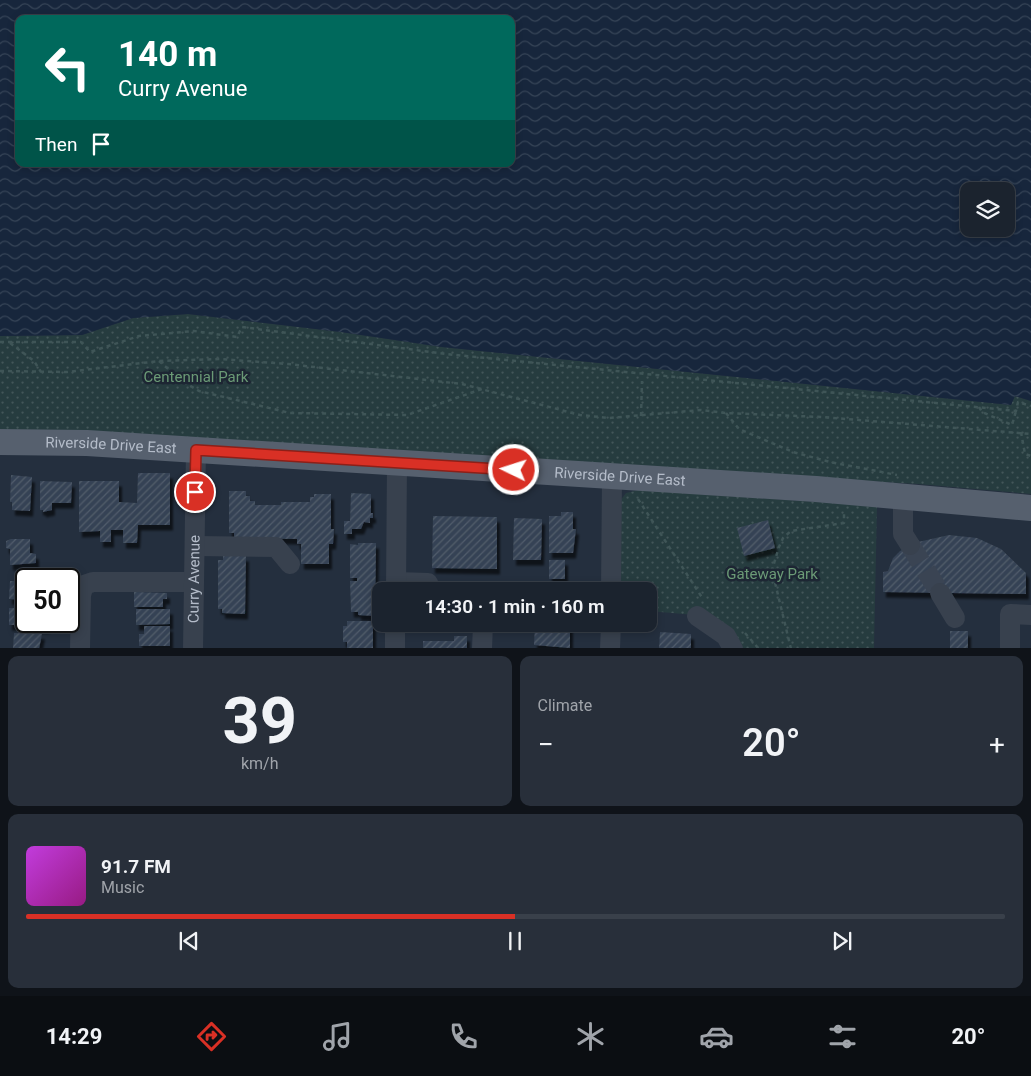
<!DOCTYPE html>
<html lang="en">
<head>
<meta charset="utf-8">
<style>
	body { margin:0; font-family:Roboto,sans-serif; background:#282f3a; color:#f1f3f6; height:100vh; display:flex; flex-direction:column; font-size:19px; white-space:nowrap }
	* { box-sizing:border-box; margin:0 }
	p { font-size:16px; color:#a0a4aa }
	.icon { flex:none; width:28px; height:28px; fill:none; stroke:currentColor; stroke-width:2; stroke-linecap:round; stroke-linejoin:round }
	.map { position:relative; height:648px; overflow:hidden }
	.panel { display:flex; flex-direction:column; gap:8px; padding:8px; background:#0f1319; flex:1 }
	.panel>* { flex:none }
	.guide { position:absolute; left:15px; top:15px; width:500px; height:152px; border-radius:10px; box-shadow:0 2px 8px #0003,0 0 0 1px #39404a; background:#00695c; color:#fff; overflow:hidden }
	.tools { position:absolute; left:960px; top:182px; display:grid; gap:10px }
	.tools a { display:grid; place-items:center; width:55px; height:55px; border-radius:10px; background:#1b232e; box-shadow:0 2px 8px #0003,0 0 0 1px #39404a; font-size:25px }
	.speed { position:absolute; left:15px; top:568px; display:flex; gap:10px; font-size:25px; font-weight:700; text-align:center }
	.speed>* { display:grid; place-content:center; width:65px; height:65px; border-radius:50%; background:#1b232e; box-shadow:0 2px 8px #0003,0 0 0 1px #39404a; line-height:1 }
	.speed .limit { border:2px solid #111; border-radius:8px; background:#fff; color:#111 }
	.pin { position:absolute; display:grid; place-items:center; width:42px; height:42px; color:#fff; margin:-21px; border:2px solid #fff; border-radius:50%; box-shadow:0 1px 5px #0007 }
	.me { position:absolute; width:55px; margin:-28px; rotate:274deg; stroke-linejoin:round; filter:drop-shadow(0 0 4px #0008) }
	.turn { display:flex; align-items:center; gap:18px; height:105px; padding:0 20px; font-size:22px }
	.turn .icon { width:65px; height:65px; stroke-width:2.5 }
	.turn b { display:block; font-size:35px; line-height:42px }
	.then { display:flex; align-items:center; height:48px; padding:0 20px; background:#0003; gap:10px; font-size:19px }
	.big { font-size:38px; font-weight:600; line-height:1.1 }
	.panel .widget { flex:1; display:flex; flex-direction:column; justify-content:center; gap:8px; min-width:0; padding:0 18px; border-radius:10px; background:#282f3a }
	.panel .dial { align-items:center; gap:0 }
	.dial b { font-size:65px; line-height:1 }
	.song { display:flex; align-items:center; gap:15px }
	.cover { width:60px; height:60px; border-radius:8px; background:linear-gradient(135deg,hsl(290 70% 55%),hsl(310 70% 35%)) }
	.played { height:5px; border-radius:2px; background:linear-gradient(90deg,#d93025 50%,#39404a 50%) }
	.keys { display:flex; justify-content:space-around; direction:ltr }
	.heat { display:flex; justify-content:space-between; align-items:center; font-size:28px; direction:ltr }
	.panel .tiles { flex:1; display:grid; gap:8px; grid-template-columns:1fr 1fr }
	.widget:last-child { grid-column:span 2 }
	.trip { position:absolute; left:372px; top:582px; width:285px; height:50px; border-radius:10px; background:#1b232e; box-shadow:0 2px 8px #0003,0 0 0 1px #39404a; font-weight:600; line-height:50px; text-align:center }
	.menu { display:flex; height:80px; justify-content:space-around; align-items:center; background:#0b0e12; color:#a0a4aa }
	.menu .icon { width:35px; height:35px }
	.menu .on { color:#d93025 }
	.menu b { font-size:22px; color:#f1f3f6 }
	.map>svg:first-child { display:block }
	.park { fill:url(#park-dots) }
	.water { fill:url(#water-waves); fill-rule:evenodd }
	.building { fill:url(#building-hatch); filter:url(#shadow) }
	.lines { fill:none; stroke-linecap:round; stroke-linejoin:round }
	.minor-tunnel { stroke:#3a4453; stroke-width:20; stroke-dasharray:20 10; stroke-linecap:butt }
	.path { stroke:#3f5557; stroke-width:2.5; stroke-dasharray:4 4; stroke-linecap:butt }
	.minor { stroke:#38414e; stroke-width:20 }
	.major { stroke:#56606e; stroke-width:26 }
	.route-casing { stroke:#8d1f18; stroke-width:12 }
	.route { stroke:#d93025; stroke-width:9 }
	.labels { text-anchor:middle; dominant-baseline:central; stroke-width:5; stroke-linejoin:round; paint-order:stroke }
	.park-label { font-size:15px; fill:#6b9a76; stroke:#1d2633 }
	.street-label { font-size:15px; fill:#b4bcc9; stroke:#1d2633 }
</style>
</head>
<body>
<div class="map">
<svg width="1031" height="649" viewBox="0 0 1031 649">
	<defs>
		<pattern id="park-dots" width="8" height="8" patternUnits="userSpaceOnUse" patternTransform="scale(1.25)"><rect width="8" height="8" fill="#263c3f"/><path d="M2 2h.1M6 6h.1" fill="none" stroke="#435659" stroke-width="1.8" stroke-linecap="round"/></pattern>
		<pattern id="water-waves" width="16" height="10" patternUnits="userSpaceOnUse" patternTransform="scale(1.25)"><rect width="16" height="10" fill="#17263c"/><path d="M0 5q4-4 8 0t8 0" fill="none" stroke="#364457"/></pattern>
		<pattern id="building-hatch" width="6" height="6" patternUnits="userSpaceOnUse" patternTransform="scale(1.25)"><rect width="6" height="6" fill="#364354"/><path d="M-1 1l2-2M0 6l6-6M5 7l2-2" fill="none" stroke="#515c6b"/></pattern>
		<filter id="shadow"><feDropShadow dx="3" dy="5.5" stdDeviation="1" flood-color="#0009"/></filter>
	</defs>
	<rect width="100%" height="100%" fill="#242f3e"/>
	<path class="park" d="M188 314 341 332 442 347 1011 405 1014 396 1031 401V494L918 484 0 433V336L82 335 133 318Z
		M638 490 877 506 874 648H740L706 616 649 611V591H618L620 501 626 493Z"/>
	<path class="water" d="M0 0H1031V401L1015 396 1011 405 442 347 341 332 188 314 133 318 82 335 0 336ZM19 19H511V164H19ZM969 191H1006V229H969Z"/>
	<path class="building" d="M138 473H170V525H138L137 543H123V530H111V542H100V531L79 532V481H119V502L137 503Z
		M11 475 32 477 30 511 12 510V502H10Z
		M40 481 72 482 71 503H52V510L43 512V510H40Z
		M229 491H246V496H250V501H255V505H281V502H310V497H314V494H331V529H334L333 544H329V564H301V544H297V539L234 538V533H229Z
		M351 493 371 494V513H373V518H370V523L364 522 361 529H352V534H344V521H350Z
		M561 512H573V529H576L573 553H549V516H561Z
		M433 516 497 517V569L432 568Z
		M514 518 542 519 541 560H513Z
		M768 520 775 548 744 556 737 528Z
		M949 535 977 538 1001 549 1026 573V594L883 592V572L888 571 893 558 900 551 918 542Z
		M11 539H30V553L36 554V563L10 565V549L6 548V541Z
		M358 543H376L375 616 358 615V612H351L350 581H357V578H350V544L358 545Z
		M223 556H246L245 614 222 613V609H218V560H223Z
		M549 560H565V579H549Z
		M14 579 26 580V600L9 599 10 581H14Z
		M544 583 545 591H526V584Z
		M134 592 167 593V599H163V607H134Z
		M9 608H26V621H47V628H21V625H9Z
		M136 609H170V624L136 625Z
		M347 621H373V648H347V642H343V626H347Z
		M535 624H570V648L534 645Z
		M144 626H170V646H139V634H144Z
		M950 631H968V649H950Z
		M660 632 691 634V649H659Z
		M14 633 42 634 39 649H13Z
		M454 636H467V649H423V641H454Z"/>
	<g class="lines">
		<path class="minor-tunnel" d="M910 545 940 593"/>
		<path class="path" d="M0 342H81L90 352 139 336 194 331 237 337 242 327 446 354 1016 411 1018 402 1031 406
			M10 343 34 361 41 372
			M159 361 182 381 199 391 290 413 407 415 482 389
			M0 371 67 372 159 361 220 359 288 364 462 384 580 415 609 418 701 410 726 413 822 417 1031 434
			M979 407 982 412 1012 425 1016 411
			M726 413 739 429 793 452 830 462 897 475
			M641 416 642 381
			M1021 432 1025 454 1031 456
			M638 499 703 599
			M745 633 759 649
			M791 649 772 570 779 547 783 538 791 531 844 523V512"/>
		<g class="minor">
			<path d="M903 496V534L910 545"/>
			<path d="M195 546 276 547 290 564"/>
			<path d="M396 582 428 583"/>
			<path d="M396 591 397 463"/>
			<path d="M611 591 612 477"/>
			<path d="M940 593 955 618"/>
			<path d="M697 616 726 636 733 649"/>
			<path d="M80 649 81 595 84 585 93 582H194"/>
			<path id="s1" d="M193 649 196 450"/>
			<path d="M395 649V624"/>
			<path d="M482 649 483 624"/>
			<path d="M610 649 611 624"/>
			<path d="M1010 649V614L1031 615"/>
		</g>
		<path class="major" id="s2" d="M0 442 87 443 816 489 1031 508"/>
	</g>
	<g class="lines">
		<g class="route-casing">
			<path id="route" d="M195 492 196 450 514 470"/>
		</g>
		<use href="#route" class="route"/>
	</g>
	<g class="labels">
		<g class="park-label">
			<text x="196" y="377">Centennial Park</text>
			<text x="772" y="574">Gateway Park</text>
		</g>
		<g class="street-label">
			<text stroke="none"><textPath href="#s2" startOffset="111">Riverside Drive East</textPath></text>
			<text stroke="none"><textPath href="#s2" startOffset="621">Riverside Drive East</textPath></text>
			<text stroke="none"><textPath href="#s1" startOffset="70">Curry Avenue</textPath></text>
		</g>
	</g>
</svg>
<div class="tools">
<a><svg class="icon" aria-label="layers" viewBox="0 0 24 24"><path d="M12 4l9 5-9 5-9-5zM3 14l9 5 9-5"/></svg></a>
</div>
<div class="speed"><div class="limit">50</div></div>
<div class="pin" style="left:195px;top:492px;background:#d93025"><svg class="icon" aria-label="arrive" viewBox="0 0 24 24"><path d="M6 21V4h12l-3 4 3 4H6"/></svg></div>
<svg class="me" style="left:514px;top:470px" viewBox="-20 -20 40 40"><circle r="17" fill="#d93025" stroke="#fff" stroke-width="3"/><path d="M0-11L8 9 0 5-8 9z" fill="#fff"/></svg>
<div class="trip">14:30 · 1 min · 160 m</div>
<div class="guide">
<div class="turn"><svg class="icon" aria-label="left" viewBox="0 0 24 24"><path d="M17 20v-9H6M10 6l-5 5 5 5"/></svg><div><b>140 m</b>Curry Avenue</div></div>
<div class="then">Then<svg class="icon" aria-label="arrive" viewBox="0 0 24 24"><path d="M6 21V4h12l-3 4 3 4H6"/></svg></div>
</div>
</div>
<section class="panel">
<div class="tiles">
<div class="widget dial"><b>39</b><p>km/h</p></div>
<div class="widget"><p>Climate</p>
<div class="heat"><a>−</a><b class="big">20°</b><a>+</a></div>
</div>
<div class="widget">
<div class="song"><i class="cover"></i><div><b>91.7 FM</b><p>Music</p></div></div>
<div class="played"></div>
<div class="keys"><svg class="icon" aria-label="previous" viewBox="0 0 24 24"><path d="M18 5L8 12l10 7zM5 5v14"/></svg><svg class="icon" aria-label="pause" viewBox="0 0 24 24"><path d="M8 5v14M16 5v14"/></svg><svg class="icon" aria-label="next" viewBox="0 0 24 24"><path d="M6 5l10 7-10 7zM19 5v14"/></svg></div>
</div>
</div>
</section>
<nav class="menu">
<b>14:29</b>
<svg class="icon on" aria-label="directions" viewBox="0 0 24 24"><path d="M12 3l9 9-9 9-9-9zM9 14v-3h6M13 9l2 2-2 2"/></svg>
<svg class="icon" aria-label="music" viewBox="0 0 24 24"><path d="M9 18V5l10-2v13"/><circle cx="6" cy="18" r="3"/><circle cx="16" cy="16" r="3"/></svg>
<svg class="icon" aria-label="phone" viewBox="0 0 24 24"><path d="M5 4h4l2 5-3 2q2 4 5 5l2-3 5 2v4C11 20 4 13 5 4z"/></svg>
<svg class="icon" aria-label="climate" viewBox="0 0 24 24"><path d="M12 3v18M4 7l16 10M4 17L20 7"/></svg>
<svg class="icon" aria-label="car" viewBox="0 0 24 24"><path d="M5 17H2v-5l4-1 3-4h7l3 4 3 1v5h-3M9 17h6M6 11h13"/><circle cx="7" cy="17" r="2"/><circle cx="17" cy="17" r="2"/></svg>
<svg class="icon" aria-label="filters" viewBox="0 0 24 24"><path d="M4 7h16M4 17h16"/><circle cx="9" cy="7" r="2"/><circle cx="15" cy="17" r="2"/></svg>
<b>20°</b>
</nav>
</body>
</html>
